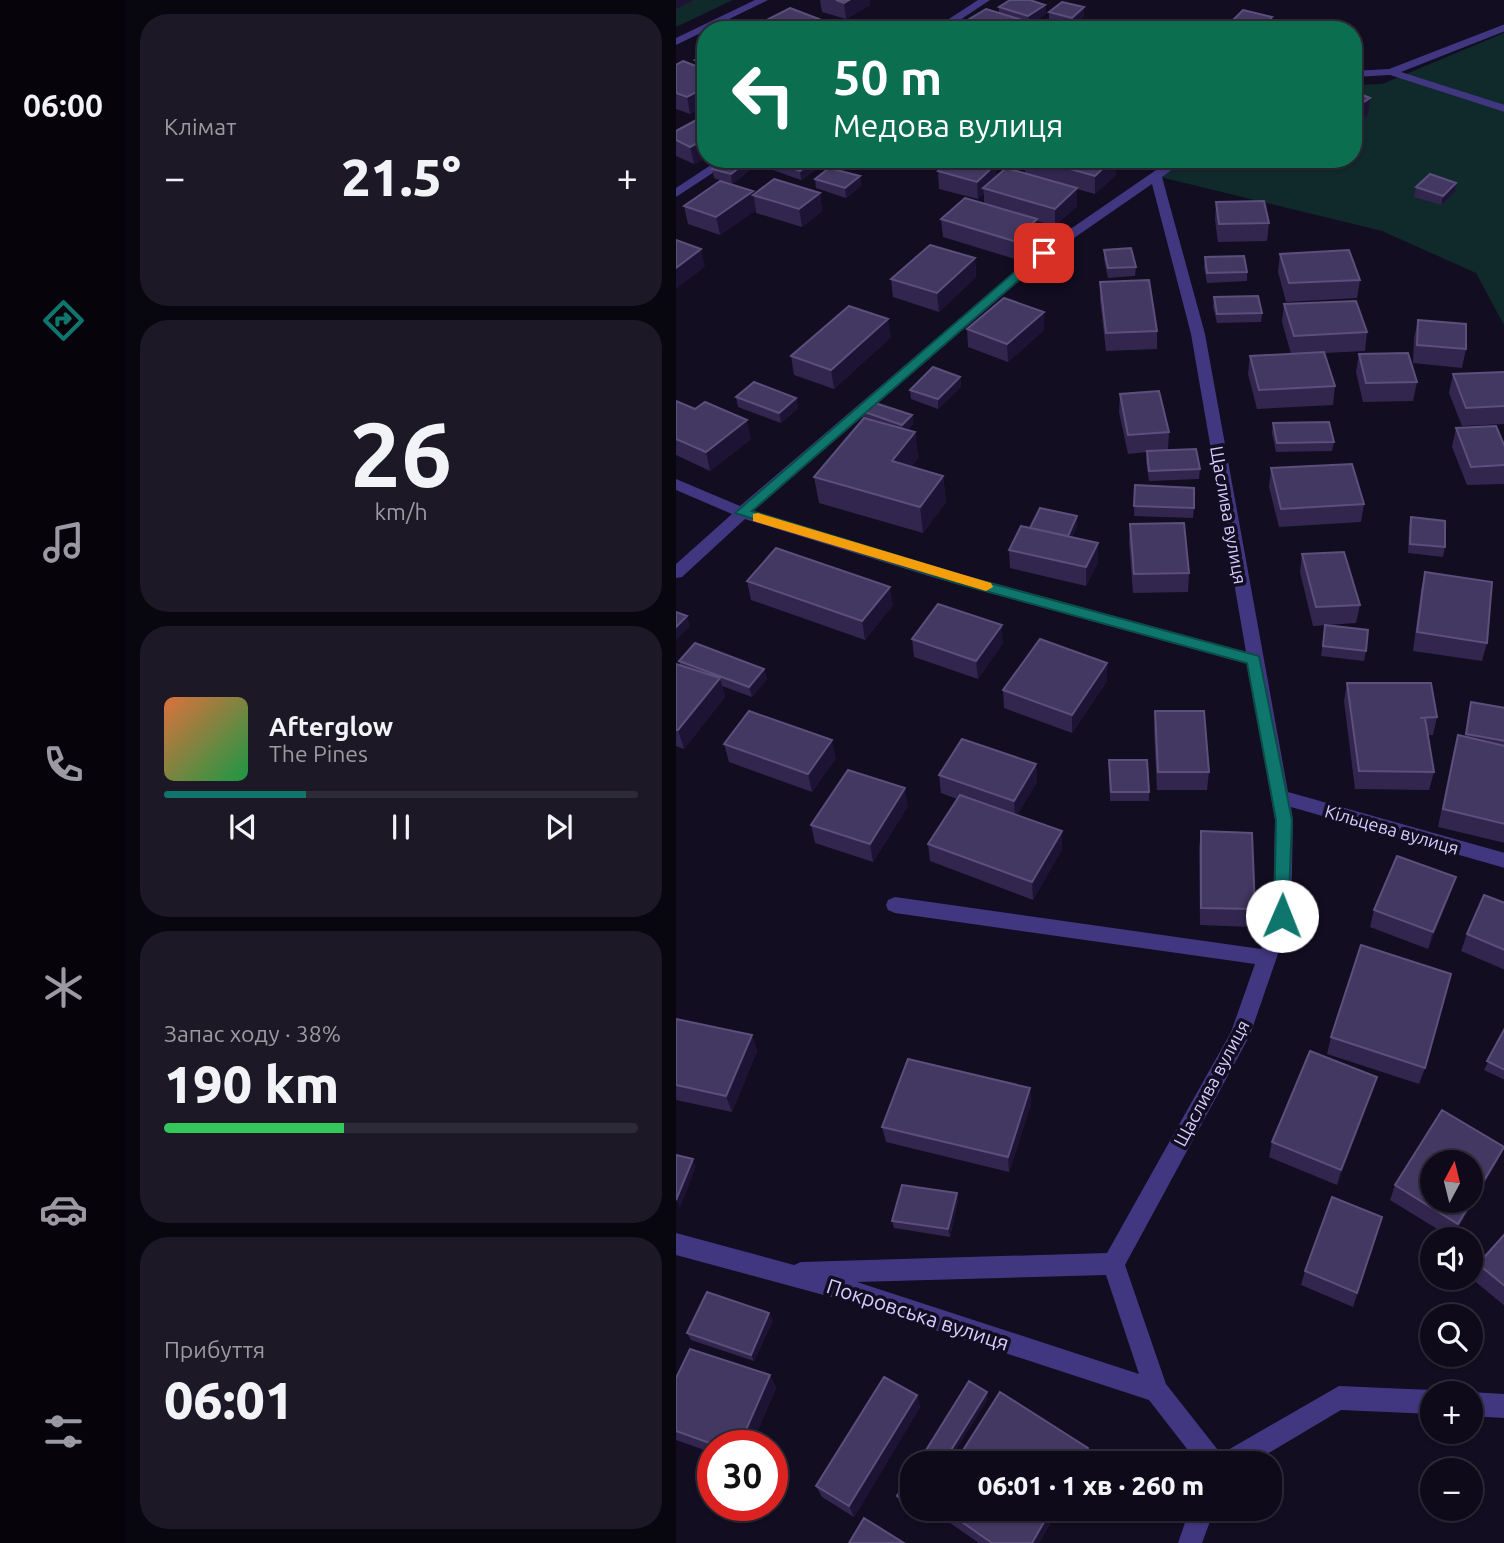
<!DOCTYPE html>
<html lang="uk">
<head>
<meta charset="utf-8">
<style>
	body { margin:0; font-family:Ubuntu,sans-serif; background:#1c1826; color:#f1f3f6; height:100vh; display:flex; flex-direction:column; font-size:26px; white-space:nowrap }
	* { box-sizing:border-box; margin:0 }
	p { font-size:23px; color:#9b9aa2 }
	.icon { flex:none; width:38px; height:38px; fill:none; stroke:currentColor; stroke-width:2; stroke-linecap:round; stroke-linejoin:round }
	.map { position:relative; flex:1; overflow:hidden }
	.panel { display:flex; flex-direction:column; gap:14px; padding:14px; background:#08060e; width:550px }
	.panel>* { flex:none }
	.banner { position:absolute; left:21px; top:21px; width:665px; height:147px; border-radius:28px; box-shadow:0 2px 5px #0004,0 0 0 2px #2e2b38; background:#0b6e4f; color:#fff; overflow:hidden }
	.needle { width:46px; rotate:7deg }
	.buttons { position:absolute; left:744px; top:1150px; display:grid; gap:14px }
	.buttons a { display:grid; place-items:center; width:63px; height:63px; border-radius:50%; background:#0e0a19; box-shadow:0 2px 5px #0004,0 0 0 2px #2e2b38; font-size:35px }
	.speed { position:absolute; left:21px; top:1430px; display:flex; gap:14px; font-size:35px; font-weight:700; text-align:center }
	.speed>* { display:grid; place-content:center; width:91px; height:91px; border-radius:50%; background:#0e0a19; box-shadow:0 2px 5px #0004,0 0 0 2px #2e2b38; line-height:1 }
	.speed .limit { border:10px solid #d22; background:#fff; color:#111 }
	.pin { position:absolute; display:grid; place-items:center; width:60px; height:60px; color:#fff; margin:-30px; border-radius:14px; box-shadow:0 4px 10px #0006 }
	.me { position:absolute; width:77px; margin:-38px; rotate:1deg; stroke-linejoin:round; filter:drop-shadow(0 0 5px #0008) }
	.turn { display:flex; align-items:center; gap:24px; height:147px; padding:0 21px; font-size:32px }
	.turn .icon { width:91px; height:91px; stroke-width:2.5 }
	.turn b { display:block; font-size:49px; line-height:60px }
	.big { font-size:52px; font-weight:800; line-height:1.1 }
	.panel .widget { flex:1; display:flex; flex-direction:column; justify-content:center; gap:10px; min-width:0; padding:0 24px; border-radius:28px; background:#1c1826 }
	.panel .dial { align-items:center; gap:0 }
	.dial b { font-size:91px; line-height:1 }
	.song { display:flex; align-items:center; gap:21px }
	.cover { width:84px; height:84px; border-radius:10px; background:linear-gradient(135deg,hsl(20 70% 55%),hsl(140 70% 35%)) }
	.played { height:7px; border-radius:4px; background:linear-gradient(90deg,#0f766e 30%,#2e2b38 30%) }
	.keys { display:flex; justify-content:space-around; direction:ltr }
	.heat { display:flex; justify-content:space-between; align-items:center; font-size:38px; direction:ltr }
	.charge { height:10px; border-radius:5px; background:linear-gradient(90deg,#34c759 38%,#2e2b38 0) }
	.trip { position:absolute; left:224px; top:1451px; width:382px; height:70px; border-radius:28px; background:#0e0a19; box-shadow:0 2px 5px #0004,0 0 0 2px #2e2b38; font-weight:800; line-height:70px; text-align:center }
	main { display:flex; flex:1; min-height:0 }
	.menu { display:flex; flex-direction:column; width:126px; justify-content:space-around; align-items:center; background:#06040a; color:#9b9aa2 }
	.menu .icon { width:49px; height:49px }
	.menu .selected { color:#0f766e }
	.menu b { font-size:32px; color:#f1f3f6 }
	.map>svg:first-child { display:block }
	.green { fill:#10292b }
	.lines { fill:none; stroke-linecap:round; stroke-linejoin:round }
	.minor { fill:#413781; fill-rule:evenodd }
	.wall { fill:#32264f }
	.shaded-wall { fill:#1d1435 }
	.building { fill:#433862; stroke:#5b4f7b; stroke-width:2; fill-rule:evenodd }
	.route { fill:#0f766e; stroke:#0a4d48; stroke-width:2 }
	.slow { fill:#f59e0b }
	.labels { text-anchor:middle; dominant-baseline:central; stroke-width:7; stroke-linejoin:round; paint-order:stroke }
	.street-label { font-size:18px; fill:#d8cdff; stroke:#120d21 }
	.near-street-label { font-size:21px; fill:#d8cdff; stroke:#120d21 }
</style>
</head>
<body>
<main>
<nav class="menu">
<b>06:00</b>
<svg class="icon selected" aria-label="directions" viewBox="0 0 24 24"><path d="M12 3l9 9-9 9-9-9zM9 14v-3h6M13 9l2 2-2 2"/></svg>
<svg class="icon" aria-label="music" viewBox="0 0 24 24"><path d="M9 18V5l10-2v13"/><circle cx="6" cy="18" r="3"/><circle cx="16" cy="16" r="3"/></svg>
<svg class="icon" aria-label="phone" viewBox="0 0 24 24"><path d="M5 4h4l2 5-3 2q2 4 5 5l2-3 5 2v4C11 20 4 13 5 4z"/></svg>
<svg class="icon" aria-label="climate" viewBox="0 0 24 24"><path d="M12 3v18M4 7l16 10M4 17L20 7"/></svg>
<svg class="icon" aria-label="car" viewBox="0 0 24 24"><path d="M5 17H2v-5l4-1 3-4h7l3 4 3 1v5h-3M9 17h6M6 11h13"/><circle cx="7" cy="17" r="2"/><circle cx="17" cy="17" r="2"/></svg>
<svg class="icon" aria-label="filters" viewBox="0 0 24 24"><path d="M4 7h16M4 17h16"/><circle cx="9" cy="7" r="2"/><circle cx="15" cy="17" r="2"/></svg>
</nav>
<section class="panel">
<div class="widget"><p>Клімат</p>
<div class="heat"><a>−</a><b class="big">21.5°</b><a>+</a></div>
</div>
<div class="widget dial"><b>26</b><p>km/h</p></div>
<div class="widget">
<div class="song"><i class="cover"></i><div><b>Afterglow</b><p>The Pines</p></div></div>
<div class="played"></div>
<div class="keys"><svg class="icon" aria-label="previous" viewBox="0 0 24 24"><path d="M18 5L8 12l10 7zM5 5v14"/></svg><svg class="icon" aria-label="pause" viewBox="0 0 24 24"><path d="M8 5v14M16 5v14"/></svg><svg class="icon" aria-label="next" viewBox="0 0 24 24"><path d="M6 5l10 7-10 7zM19 5v14"/></svg></div>
</div>
<div class="widget"><p>Запас ходу · 38%</p><b class="big">190 km</b><div class="charge"></div></div>
<div class="widget"><p>Прибуття</p><b class="big">06:01</b></div>
</section>
<div class="map">
<svg width="829" height="1543" viewBox="0 0 829 1543">
	<rect width="100%" height="100%" fill="#120d21"/>
	<path class="green" d="M0 0H57L0 27Z
		M828 33V325L800 273 706 231 480 176 507 159H677V85L706 84Z"/>
	<g class="lines">
		<path class="minor" d="M79 0H92L0 45V38Z
			M302 0H314L269 30H256Z
			M829 24V31L725 72 829 105V112L714 75 677 77V71L713 69Z
			M44 159H58L0 197V188Z
			M496 159H510L486 177 529 334 612 792 829 853V868L615 807 617 820 615 916 574 1035 449 1265 490 1384 545 1454 663 1386 756 1390 763 1393H756V1414L665 1410 576 1463H522L473 1400 170 1301 0 1255V1233L118 1265 125 1262 431 1253 555 1032 579 964 219 913 212 910 210 905 212 900 219 897 585 949 597 916 599 820 572 664 256 577 69 519 6 577 0 578V564L56 514 0 490V479L64 506 364 250ZM476 184 515 334 570 652 266 569 77 511 372 256ZM430 1275 463 1374 181 1282Z
			M794 1392 829 1394V1418L794 1416Z
			M514 1508H539L526 1543H502Z"/>
	</g>
	<path class="wall" d="M144 0H194V5L170 19 146 12Z
		M369 5 370 14 352 25 344 22V30H280V27L323 13V7Z
		M373 12 408 16 396 26 373 21Z
		M148 21 149 30H86L85 23Z
		M30 54V106L14 114 0 109V65L21 67 19 60Z
		M30 119V158L18 164 0 156V131Z
		M209 159H231L226 164Z
		M307 159H338L329 166Z
		M349 159H440V175L419 194 401 189V206L379 226 361 221 362 237 339 259 267 237 265 219 308 204V194L302 199 263 189 262 171 320 177 349 174Z
		M72 161 74 170 56 184 38 178 36 169Z
		M95 161 144 167 125 180 97 170Z
		M184 176 185 186 170 198 140 188 139 179Z
		M780 183 779 192 765 205 738 197 740 187Z
		M144 193 146 211 126 227 80 213V210L44 235 12 224 8 206 77 194Z
		M540 202 593 223 591 241 542 242 539 220Z
		M428 250 460 267 459 276 432 278 428 259Z
		M604 254 684 280 681 298 610 302 602 272Z
		M529 257 571 272V281L531 283 528 267Z
		M299 258 300 277 263 312 217 297 215 279Z
		M424 282 481 331V349L430 351 424 300Z
		M538 297 586 313 585 322 541 323 537 307Z
		M608 304 691 332 689 351 649 353 659 386 657 405 581 409 572 374 574 356 615 354 606 322Z
		M742 320 790 349 786 368 737 363 738 338Z
		M291 329 368 330 332 362 292 347Z
		M215 337 158 389 118 375 115 356Z
		M683 354 741 382 737 401 687 402 680 372Z
		M829 372V424L786 426 773 393 777 374Z
		M284 377 285 386 262 409 235 399 234 390Z
		M444 394 493 432 492 450 524 469 523 479 473 481 470 461 471 452 452 454 443 412Z
		M60 397 120 398 122 408 105 423 62 407Z
		M0 401 19 409 75 439 34 471 0 455Z
		M186 411 236 415 237 424 232 430 239 432 242 458 235 467 267 476 270 502 247 533 143 503 138 477 187 418Z
		M597 423 658 442 656 451 600 452 596 433Z
		M780 428 829 447V484L791 485 776 447Z
		M595 468 688 504 685 522 603 527 593 487Z
		M459 485 518 508 517 518 458 516Z
		M401 516V526L396 537 422 562 410 586 334 568 333 550 354 528Z
		M735 517 769 547 767 557 732 553 733 527Z
		M454 524 513 573 512 592 457 593 453 542Z
		M626 554 684 605 680 623 637 626 624 572Z
		M749 572 811 643 806 661 737 651 745 590Z
		M71 581 217 605 189 640 75 600Z
		M649 625 690 651 688 661 645 656Z
		M236 639 327 643 302 679 238 657Z
		M3 661 88 669 91 679 76 697 46 686 49 697 8 749 0 746V664L4 665Z
		M431 681 396 733 328 708 327 690Z
		M671 683 761 717 757 735H752L758 772 753 790 679 789 668 701Z
		M795 702 829 708V843L762 827 777 753 782 735 789 737 793 711Z
		M479 711 533 772 531 790H481L478 730Z
		M48 744 160 758 136 792 53 762Z
		M360 764 361 782 341 815 386 831V849L357 900 254 861 252 844 281 799 265 793 263 775Z
		M433 770 473 792V801H434Z
		M232 806 197 862 139 843 135 825Z
		M525 831 579 909 576 927 524 925 523 848Z
		M774 894 752 949 694 927 698 910Z
		M829 903V970L785 951 791 934Z
		M0 1019 76 1035 81 1051 56 1112 0 1100Z
		M829 1028V1080L808 1070Z
		M655 1037 749 1068 743 1084 651 1054Z
		M354 1088 355 1104 333 1172 210 1142 206 1127Z
		M696 1093 661 1185 593 1157 596 1142Z
		M828 1147 821 1162 776 1238 714 1200 719 1185Z
		M282 1200 274 1237 218 1228 216 1221Z
		M706 1217 677 1307 625 1285 629 1271Z
		M829 1234V1306L795 1278 802 1264Z
		M97 1320 78 1361 15 1340 11 1333Z
		M94 1375 100 1388 75 1446H37V1453L0 1440V1378Z
		M241 1395 244 1407 178 1517 146 1497 140 1486Z
		M236 1472V1508H244L241 1514 223 1502 221 1496Z
		M257 1508H383L363 1543H303L258 1512Z"/>
	<path class="shaded-wall" d="M0 0H18L0 9Z
		M173 0H194V5L170 19 168 3Z
		M369 5 370 14 352 25V16Z
		M408 7V16L396 26V18Z
		M596 17 595 30H583Z
		M343 19 344 30H327Z
		M148 21 149 30H131Z
		M30 87V106L14 114 11 97Z
		M694 98 692 115 677 125V109Z
		M30 138V158L18 164 14 147Z
		M142 159H143L144 167 125 180 124 171Z
		M225 159H231L226 164Z
		M329 159H338L329 166Z
		M437 159H440V175L419 194V176Z
		M72 161 74 170 56 184 55 174Z
		M320 164 321 182 307 188 308 194 302 199 301 182Z
		M184 176 185 186 170 198 169 188Z
		M780 183 779 192 765 205 767 196Z
		M401 188V206L379 226V209Z
		M77 191 80 210 44 235 40 217Z
		M144 193 146 211 126 227 123 209Z
		M361 219 362 237 339 259 338 241Z
		M25 249 29 267 0 289V268Z
		M299 258 300 277 263 312 261 293Z
		M368 312V330L332 362 331 344Z
		M212 319 215 337 158 389 155 370Z
		M284 377 285 386 262 409V399Z
		M120 398 122 408 105 423 103 413Z
		M236 415 237 424 227 435 226 425Z
		M71 420 75 439 34 471 30 452Z
		M239 432 242 458 219 487 216 461Z
		M267 476 270 502 247 533 244 507Z
		M401 516V526L391 549V539Z
		M422 543V562L410 586V567Z
		M214 587 217 605 189 640 186 621Z
		M11 616 14 626 0 640V627Z
		M326 625 327 643 302 679 300 661Z
		M431 663V681L396 733V715Z
		M88 669 91 679 76 697 73 687Z
		M44 678 49 697 8 749 2 730Z
		M156 740 160 758 136 792 132 774Z
		M360 764 361 782 339 819 338 801Z
		M229 788 232 806 197 862 194 844Z
		M386 831V849L357 900 356 882Z
		M780 877 774 894 752 949 757 932Z
		M76 1035 81 1051 56 1112 50 1096Z
		M701 1077 696 1093 661 1185 665 1170Z
		M354 1088 355 1104 333 1172 332 1157Z
		M828 1147 821 1162 776 1238 782 1224Z
		M17 1159 20 1167 4 1208 0 1200Z
		M281 1193 282 1200 274 1237 272 1229Z
		M93 1313 97 1320 78 1361 75 1355Z
		M94 1375 100 1388 75 1446H63Z
		M311 1392 312 1399 272 1463H267Z
		M241 1395 244 1407 178 1517 173 1506Z
		M412 1448V1460L410 1463H403Z
		M376 1508H383L363 1543H356Z"/>
	<path class="building" d="M160 0H173L168 3Z
		M334 0H354L369 5 352 16 323 7Z
		M386 2 408 7 396 18 373 12Z
		M114 8 148 21 131 30H104L85 23Z
		M310 9 343 19 327 30H288L280 27Z
		M567 10 596 17 583 30H563L550 27Z
		M184 21 209 30H167Z
		M30 54V64L19 60Z
		M7 61 30 70V87L11 97 0 93V65Z
		M677 91 694 98 677 109Z
		M26 117 30 119V138L14 147 0 140V131Z
		M49 159H66L72 161 55 174 36 169Z
		M98 159H142L124 171 95 161Z
		M275 159H301L320 164 301 182 262 171Z
		M358 159H437L419 176Z
		M153 168 184 176 169 188 139 179Z
		M330 168 401 188 379 209 307 188Z
		M754 174 780 183 767 196 740 187Z
		M98 179 144 193 123 209 77 195Z
		M44 181 77 191 40 217 8 206Z
		M289 198 361 219 338 241 265 219Z
		M588 201 593 223 543 224 540 202Z
		M0 240 25 249 0 268Z
		M254 245 299 258 261 293 215 279Z
		M455 248 460 267 432 268 428 250Z
		M673 250 684 280 613 283 604 254Z
		M568 256 571 272 531 273 529 257Z
		M473 280 481 331 430 333 424 282Z
		M582 296 586 313 541 314 538 297Z
		M328 298 368 312 331 344 291 329Z
		M680 301 691 332 618 336 608 304Z
		M173 306 212 319 155 370 115 356Z
		M742 320 790 324V349L741 345Z
		M648 352 659 386 583 390 574 356Z
		M732 353 741 382 690 383 683 354Z
		M257 367 284 377 262 399 234 390Z
		M829 372V406L790 408 777 374Z
		M78 382 120 398 103 413 60 397Z
		M483 391 493 432 452 435 444 394Z
		M0 401 19 409 29 402 71 420 30 452 0 439Z
		M196 402 236 415 226 425 186 411Z
		M188 418 239 432 216 461 267 476 244 507 138 477Z
		M653 422 658 442 601 443 597 423Z
		M820 426 829 447V465L795 467 780 428Z
		M520 449 524 469 473 471 471 451Z
		M676 464 688 504 605 509 595 468Z
		M459 485 518 488V508L458 506Z
		M364 508 401 516 392 536 354 528Z
		M735 517 769 521V547L734 544Z
		M508 523 513 573 458 574 454 524Z
		M345 526 422 543 410 567 333 550Z
		M100 548 214 587 186 621 71 581Z
		M668 552 684 605 640 607 626 554Z
		M749 572 816 582 811 643 741 632Z
		M262 604 326 625 300 661 236 639Z
		M0 612 11 616 0 627Z
		M649 625 692 630 690 651 647 646Z
		M364 639 431 663 396 715 327 690Z
		M19 643 88 669 73 687 3 661Z
		M0 664 44 678 2 730H0Z
		M671 683H755L761 717 744 718H749L758 772 683 771Z
		M795 702 829 708V741L790 734Z
		M73 711 156 740 132 774 48 744Z
		M479 711H528L533 772H482Z
		M782 735 829 746V824L767 809Z
		M286 739 360 764 338 801 263 775Z
		M433 760H471L473 792H435Z
		M172 770 229 788 194 844 135 825Z
		M284 795 386 831 356 882 252 844Z
		M525 831 576 833 579 909 525 908Z
		M721 856 780 877 757 932 698 910Z
		M808 895 829 903V950L791 934Z
		M685 945 775 974 749 1068 655 1037Z
		M0 1019 76 1035 50 1096 0 1085Z
		M829 1028V1070L811 1061Z
		M634 1051 701 1077 665 1170 596 1142Z
		M232 1059 354 1088 332 1157 206 1127Z
		M766 1110 828 1147 782 1224 719 1185ZM756 1162H794V1200H756Z
		M0 1155 17 1159 0 1200Z
		M226 1185 281 1193 272 1229 216 1221Z
		M656 1197 706 1217 681 1293 629 1271Z
		M829 1234V1286L802 1264Z
		M31 1292 93 1313 75 1355 11 1333Z
		M14 1349 94 1375 63 1446H42L0 1431V1378Z
		M208 1377 241 1395 173 1506 140 1486Z
		M293 1381 311 1392 267 1463H242Z
		M324 1392 412 1448 403 1463H279Z
		M236 1472V1506L221 1496Z
		M266 1508H376L356 1543H316Z
		M188 1518 228 1543H173Z"/>
	<path class="route" d="M364 250 374 253 76 511 288 576 583 656 616 820 612 921H600L598 916 600 820 571 663 280 583 59 513Z"/>
	<path class="slow" d="M82 513 315 583 317 587 310 591 77 521V514Z"/>
	<g class="labels">
		<g class="street-label">
			<text transform="translate(553 515) rotate(80)">Щаслива вулиця</text>
			<text transform="translate(716 829) rotate(16)">Кільцева вулиця</text>
			<text transform="translate(535 1083) rotate(-62)">Щаслива вулиця</text>
		</g>
		<g class="near-street-label">
			<text transform="translate(242 1314) rotate(18)">Покровська вулиця</text>
		</g>
	</g>
</svg>
<div class="buttons">
<a><svg class="needle" viewBox="-14 -14 28 28"><path d="M0-13l5 13h-10z" fill="#e53935"/><path d="M0 13l5-13h-10z" fill="#9b9aa2"/></svg></a>
<a><svg class="icon" aria-label="sound" viewBox="0 0 24 24"><path d="M4 9h4l5-4v14l-5-4H4zM17 9q2 3 0 6"/></svg></a>
<a><svg class="icon" aria-label="search" viewBox="0 0 24 24"><circle cx="10" cy="10" r="6"/><path d="M15 15l6 6"/></svg></a>
<a>+</a>
<a>−</a>
</div>
<div class="speed"><div class="limit">30</div></div>
<div class="pin" style="left:368px;top:253px;background:#d93025"><svg class="icon" aria-label="arrive" viewBox="0 0 24 24"><path d="M6 21V4h12l-3 4 3 4H6"/></svg></div>
<svg class="me" style="left:606px;top:916px" viewBox="-20 -20 40 40"><circle r="19" fill="#fff"/><path d="M0-13L10 11 0 6-10 11z" fill="#0f766e"/></svg>
<div class="trip">06:01 · 1 хв · 260 m</div>
<div class="banner">
<div class="turn"><svg class="icon" aria-label="left" viewBox="0 0 24 24"><path d="M17 20v-9H6M10 6l-5 5 5 5"/></svg><div><b>50 m</b>Медова вулиця</div></div>
</div>
</div>
</main>
</body>
</html>
